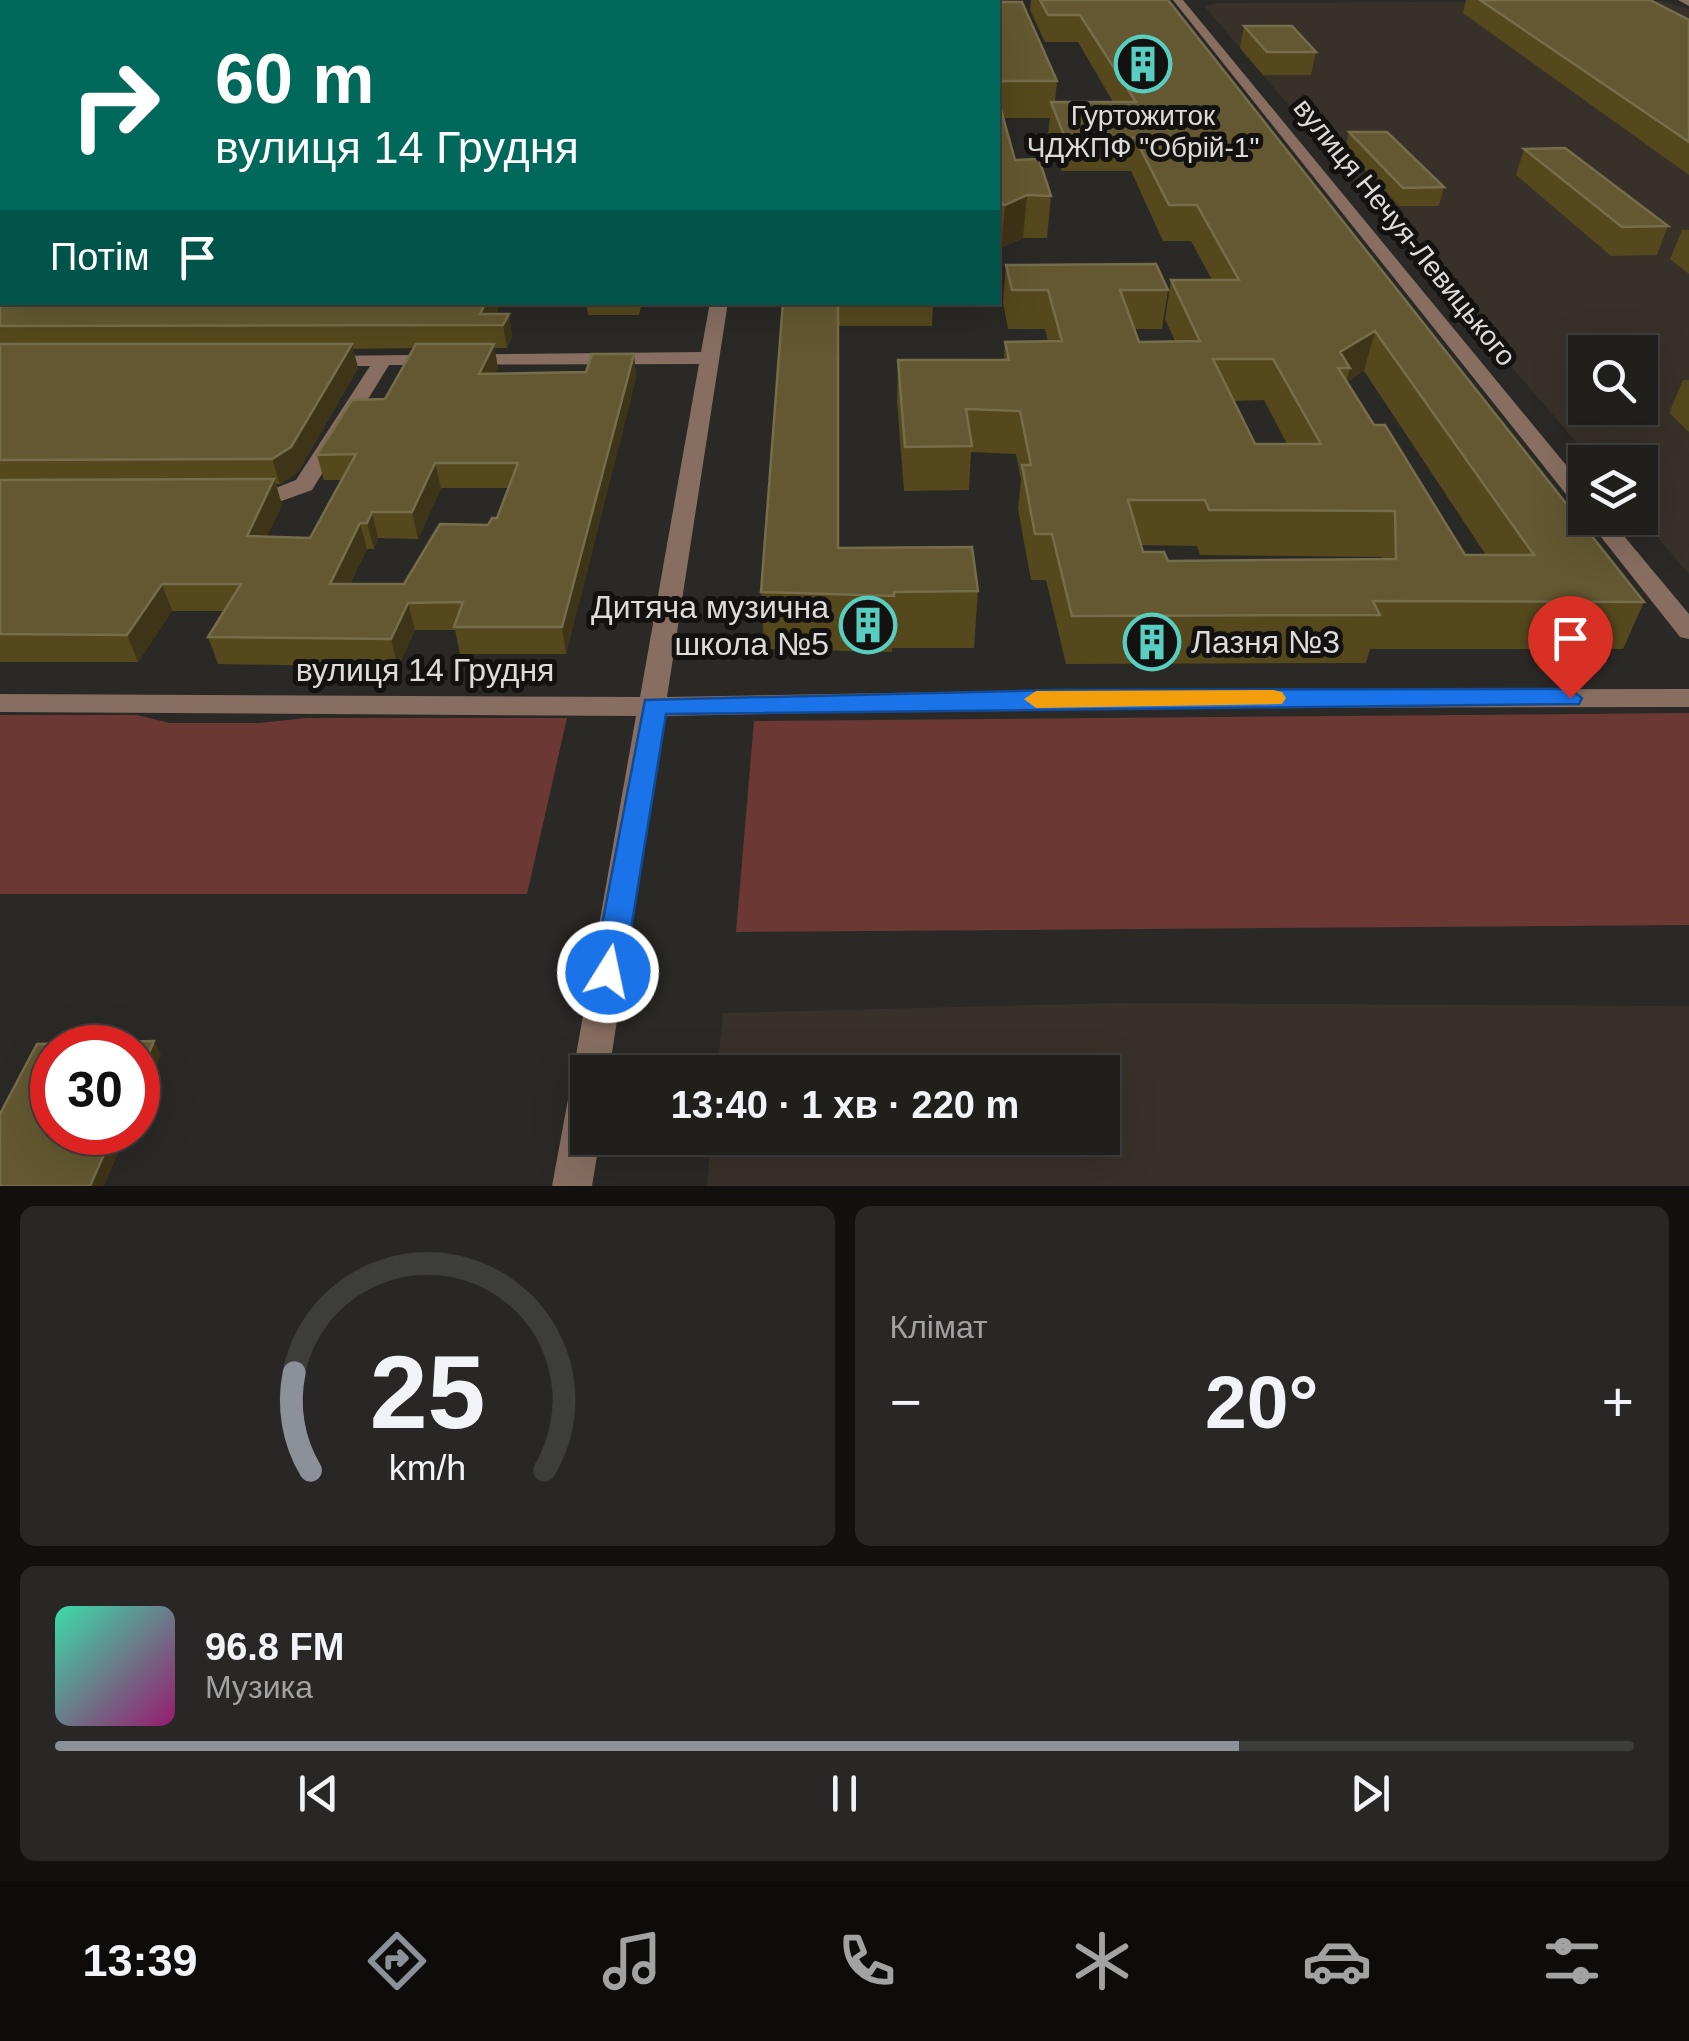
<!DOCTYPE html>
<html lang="uk">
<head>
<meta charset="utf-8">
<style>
	body { margin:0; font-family:Arial,sans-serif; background:#282725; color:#f1f3f6; height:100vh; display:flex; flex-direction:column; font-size:38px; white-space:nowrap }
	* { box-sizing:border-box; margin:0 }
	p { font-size:32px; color:#a2a2a3 }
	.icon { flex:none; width:55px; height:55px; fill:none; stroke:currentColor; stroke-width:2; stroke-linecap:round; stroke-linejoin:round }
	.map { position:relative; height:1186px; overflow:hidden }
	.drawer { display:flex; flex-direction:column; gap:20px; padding:20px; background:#12110f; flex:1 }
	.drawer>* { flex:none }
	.banner { position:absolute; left:0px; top:0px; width:1000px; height:305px; box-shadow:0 10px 40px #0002,0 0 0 2px #3d3d3b; background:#00695c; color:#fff; overflow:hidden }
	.controls { position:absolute; left:1568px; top:335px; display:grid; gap:20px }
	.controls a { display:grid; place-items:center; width:90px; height:90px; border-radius:0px; background:#201f1c; box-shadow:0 10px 40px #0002,0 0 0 2px #3d3d3b; font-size:50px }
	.speed { position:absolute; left:30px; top:1025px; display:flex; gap:20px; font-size:50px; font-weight:700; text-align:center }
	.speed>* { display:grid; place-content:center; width:130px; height:130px; border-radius:50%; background:#201f1c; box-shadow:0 10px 40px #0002,0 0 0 2px #3d3d3b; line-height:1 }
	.speed .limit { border:15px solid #d22; background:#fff; color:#111 }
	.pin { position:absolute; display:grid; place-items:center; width:85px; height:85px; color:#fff; margin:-102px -42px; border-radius:50% 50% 50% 0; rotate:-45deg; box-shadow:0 0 10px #0007 }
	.pin .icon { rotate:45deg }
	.me { position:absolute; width:110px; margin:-55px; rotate:10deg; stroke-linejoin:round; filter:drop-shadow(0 0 8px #0008) }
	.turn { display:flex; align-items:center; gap:35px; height:210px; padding:0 50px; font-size:45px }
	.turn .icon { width:130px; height:130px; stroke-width:2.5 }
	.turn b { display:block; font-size:70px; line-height:85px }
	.then { display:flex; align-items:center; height:95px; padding:0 50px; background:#0003; gap:20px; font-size:38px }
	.big { font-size:75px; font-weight:700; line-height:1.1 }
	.drawer .widget { flex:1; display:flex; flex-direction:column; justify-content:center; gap:15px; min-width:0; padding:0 35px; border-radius:15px; background:#282725 }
	.drawer .dial { align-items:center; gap:0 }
	.dial svg { height:260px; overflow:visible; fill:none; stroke:#3d3d3b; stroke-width:7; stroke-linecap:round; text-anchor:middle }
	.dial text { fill:#f1f3f6; stroke:none }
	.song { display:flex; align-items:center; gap:30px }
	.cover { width:120px; height:120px; border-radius:15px; background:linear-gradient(135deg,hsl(160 70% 55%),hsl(320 70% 35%)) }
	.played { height:10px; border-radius:5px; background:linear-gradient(90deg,#8c9099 75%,#3d3d3b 75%) }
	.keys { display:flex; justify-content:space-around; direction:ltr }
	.heat { display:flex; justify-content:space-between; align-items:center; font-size:55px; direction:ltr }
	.drawer .tiles { flex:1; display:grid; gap:20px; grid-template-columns:1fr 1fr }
	.widget:last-child { grid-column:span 2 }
	.trip { position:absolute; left:570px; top:1055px; width:550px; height:100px; border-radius:0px; background:#201f1c; box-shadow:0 10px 40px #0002,0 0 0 2px #3d3d3b; font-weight:700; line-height:100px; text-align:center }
	.tabs { display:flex; height:160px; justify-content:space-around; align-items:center; background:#0d0c0b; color:#a2a2a3 }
	.tabs .icon { width:70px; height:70px }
	.tabs .active { color:#8c9099 }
	.tabs b { font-size:45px; color:#f1f3f6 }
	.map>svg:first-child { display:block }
	.built { fill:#38312a; fill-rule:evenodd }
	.green { fill:#6b3834 }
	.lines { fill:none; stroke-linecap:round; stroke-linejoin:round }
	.minor { fill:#876e61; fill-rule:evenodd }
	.wall { fill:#54481c; fill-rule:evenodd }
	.shaded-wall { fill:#3e3518 }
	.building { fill:#635831; stroke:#766d4b; stroke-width:2.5; fill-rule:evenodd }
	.route { fill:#1a73e8; stroke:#114b97; stroke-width:2.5 }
	.slow { fill:#f59e0b }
	.labels { text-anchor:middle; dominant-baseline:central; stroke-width:10; stroke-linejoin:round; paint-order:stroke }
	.far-poi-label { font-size:28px; fill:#dddcda; stroke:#131211 }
	.far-street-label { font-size:28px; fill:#dddcda; stroke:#131211 }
	.poi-label { font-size:32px; fill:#dddcda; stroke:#131211; text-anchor:end }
	.street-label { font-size:32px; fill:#dddcda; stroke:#131211 }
</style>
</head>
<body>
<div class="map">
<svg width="1689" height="1186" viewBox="0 0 1689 1186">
	<rect width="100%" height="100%" fill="#2b2926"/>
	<path class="built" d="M1660 1 1689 9V574L1640 517V462H1593L1205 7 1216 3ZM1585 352H1640V408H1585Z
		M1116 1003 1689 1006V1186H707L711 1138H1102V1072H717L723 1013Z"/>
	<path class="green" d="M1689 713V925L736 932 754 721Z
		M0 715H137L170 723H259L307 718H567L527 894H0Z"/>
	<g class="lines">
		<path class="minor" d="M763 0H773V2H763Z
			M1173 0H1183L1585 488V510L1577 508Z
			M1678 0H1689V6Z
			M710 302H728L667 697 1054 690 1689 689V707L1054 708 664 716 609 1072H588V1138H600L592 1186H552L569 1094 577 1081 573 1072 636 716 0 712V694L640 697 699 364 389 365 312 490 276 503 245 504 234 497 237 492 273 489 296 480 370 366H325L315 360 318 356 701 352Z
			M1586 518H1609L1689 614V639L1680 637Z"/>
	</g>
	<path class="wall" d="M802 0 1022 2 1057 81 1055 102H1113L1078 42H1045L1030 10 1031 0H1168L1644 602 1623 649H1370L1366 663 1066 664 1046 580H1031L1018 509 1021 479 1016 454 971 452 969 490 904 491 897 401 898 360H1004L1005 342 1048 341 1045 329H1008L1003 303 1006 265 1156 264 1168 290 1162 329H1134L1139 342 1175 341 1165 319 1171 280H1212L1191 241H1163L1131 171H1062L1048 133 1050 118H1003L1015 160 1039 159 1051 196 1047 238H1023L1001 248 998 247V2H802ZM1364 371 1486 555H1465L1385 425H1374L1347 382ZM1264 400 1287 444H1255L1233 401ZM1141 545 1197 546 1200 555 1382 557V559L1168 561 1164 552H1143Z
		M1466 0H1650L1689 20V175L1463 13Z
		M1244 26 1316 52 1311 75H1263L1240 48Z
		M0 75 2 302H500L496 314H509L512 337 507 348H494L498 368 495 373 586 372 634 354 636 378 566 654H460L455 630H415L398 667 218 664 208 637 224 611H172L138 662H0ZM414 348 385 399 317 455 324 480H342L310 538 267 536 282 505 276 484H280L298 472 358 368 353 349ZM441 488H508L497 518 404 584H350L367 549H374L378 538 418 539Z
		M1349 132 1444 187 1439 206H1399L1345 149Z
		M1524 149 1668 226 1657 255 1611 256 1516 175Z
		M1682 230H1689V274L1670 259Z
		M586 302H642L639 315H588Z
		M783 302H933L932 326H838V548L978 591 974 648H892V652L764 649 761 592Z
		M1683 380H1689V432L1669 413Z"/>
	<path class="shaded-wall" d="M40 0H72L73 2H36Z
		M2 20V51L0 53V21Z
		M1027 195 1023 238 1001 248 1005 205Z
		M486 302H500L490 325 480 314Z
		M509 314 512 337 507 348 503 325Z
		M1375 331 1364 371 1346 382 1350 368 1340 352Z
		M352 344 358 368 298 472 280 484 272 459Z
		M494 344 498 368 483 398 479 374Z
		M634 354 636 378 566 654 562 627Z
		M435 463 441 488 418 539 412 512Z
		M274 479 282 505 255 562 247 536Z
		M372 512 378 538 374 549 367 523Z
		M360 523 367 549 337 611 330 584Z
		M162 584 172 611 138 662 127 635Z
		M408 603 415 630 398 667 391 639Z
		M154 1041 161 1055 138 1109V1078Z
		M114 1132H127L104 1186H90Z"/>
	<path class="building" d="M0 0H40L36 2H2V20L0 21Z
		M272 0H381L378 2H258Z
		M524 0H691V2H522Z
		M802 0 1022 2 1057 81H998V2H802Z
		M1040 0H1168L1644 602 1373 601 1380 615 1072 616 1052 534H1035L1022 465H1031L1020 411 966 409 972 446 905 447 898 360H1009L1005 342 1062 341 1048 290H1012L1006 265 1156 264 1168 290H1120L1139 342 1200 341 1171 280H1239L1197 205H1169L1135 138H1065L1051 102H1136L1080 15H1048ZM1375 331 1534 555H1465L1385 425H1374L1338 368H1350L1340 352ZM1213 359H1273L1321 444H1255ZM1128 500H1205L1209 510 1395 511 1396 559 1168 561 1164 552H1143Z
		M1480 0H1650L1689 20V142Z
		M1244 26H1292L1316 52H1267Z
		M2 74V155L0 157V75Z
		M998 99 1015 160 1039 159 1051 196 1027 195 1005 205 998 203Z
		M1349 132H1387L1444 187 1403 188Z
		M1565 148 1668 226 1622 227 1524 149Z
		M0 161H2V302H486L480 314H509L503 325 0 326Z
		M783 302H838V548L972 547 978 591 894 592V596L761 592Z
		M0 344H352L291 447 272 459 0 460Z
		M416 344H494L479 374 586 372 592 354H634L562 627H454L463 602 408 603 391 639 208 637 241 584H162L127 635 0 634V480L274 479 247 536 310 538 356 454 317 455 352 400 385 399ZM435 463H518L497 518H492L488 525 440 524 404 584H330L360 523H367L372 512H412Z
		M154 1041 138 1078V1048H52V1132H114L90 1186H0V1114L37 1044Z"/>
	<path class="route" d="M1570 689 1582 698 1579 704 666 714 624 972 620 981 608 985 597 981 593 972 645 700 1054 690Z"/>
	<path class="slow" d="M1273 690 1282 692 1286 698 1282 704 1036 708 1024 699 1036 691Z"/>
	<defs>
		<g id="building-ring" transform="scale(2.875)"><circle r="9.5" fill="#131211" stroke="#58cec0" stroke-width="1.5"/><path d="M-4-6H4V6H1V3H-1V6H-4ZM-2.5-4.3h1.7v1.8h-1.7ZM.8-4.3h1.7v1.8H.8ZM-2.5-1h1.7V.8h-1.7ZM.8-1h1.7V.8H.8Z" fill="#58cec0"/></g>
	</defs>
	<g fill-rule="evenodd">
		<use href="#building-ring" x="1143" y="64"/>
		<use href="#building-ring" x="868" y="625"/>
		<use href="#building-ring" x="1152" y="642"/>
	</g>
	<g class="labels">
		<g class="far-poi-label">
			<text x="1143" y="115">Гуртожиток<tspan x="1143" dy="32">ЧДЖПФ "Обрій-1"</tspan></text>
		</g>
		<g class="far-street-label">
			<text transform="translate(1405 232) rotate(51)">вулиця Нечуя-Левицького</text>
		</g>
		<g class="poi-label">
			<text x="829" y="607">Дитяча музична<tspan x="829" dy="37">школа №5</tspan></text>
			<text x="1191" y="642" text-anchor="start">Лазня №3</text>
		</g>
		<g class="street-label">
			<text x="425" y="670">вулиця 14 Грудня</text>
		</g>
	</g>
</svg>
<div class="controls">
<a><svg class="icon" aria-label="search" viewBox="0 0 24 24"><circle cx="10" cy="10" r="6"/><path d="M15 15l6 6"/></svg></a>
<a><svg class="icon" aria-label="layers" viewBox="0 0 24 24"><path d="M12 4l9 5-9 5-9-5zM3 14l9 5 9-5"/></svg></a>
</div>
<div class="speed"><div class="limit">30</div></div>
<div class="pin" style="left:1570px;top:698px;background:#d93025"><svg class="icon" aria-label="arrive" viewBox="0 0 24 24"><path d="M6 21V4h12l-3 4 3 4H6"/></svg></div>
<svg class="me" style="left:608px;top:972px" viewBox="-20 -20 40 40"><circle r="17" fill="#1a73e8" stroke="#fff" stroke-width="3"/><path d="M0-11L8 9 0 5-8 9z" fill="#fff"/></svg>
<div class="trip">13:40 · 1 хв · 220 m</div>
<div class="banner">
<div class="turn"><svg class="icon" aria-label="right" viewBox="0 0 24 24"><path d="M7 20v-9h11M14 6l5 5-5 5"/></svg><div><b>60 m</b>вулиця 14 Грудня</div></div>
<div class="then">Потім<svg class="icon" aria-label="arrive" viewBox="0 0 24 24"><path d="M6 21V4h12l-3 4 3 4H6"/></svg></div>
</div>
</div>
<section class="drawer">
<div class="tiles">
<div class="widget dial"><svg viewBox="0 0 100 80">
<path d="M14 69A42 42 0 1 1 86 69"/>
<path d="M14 69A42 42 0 0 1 9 39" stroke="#8c9099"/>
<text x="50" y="56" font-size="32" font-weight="700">25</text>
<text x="50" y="72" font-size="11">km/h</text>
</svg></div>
<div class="widget"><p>Клімат</p>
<div class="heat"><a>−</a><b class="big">20°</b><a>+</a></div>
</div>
<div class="widget">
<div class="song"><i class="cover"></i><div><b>96.8 FM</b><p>Музика</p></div></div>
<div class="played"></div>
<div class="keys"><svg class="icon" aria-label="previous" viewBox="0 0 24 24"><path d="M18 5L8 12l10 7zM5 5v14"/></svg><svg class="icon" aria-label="pause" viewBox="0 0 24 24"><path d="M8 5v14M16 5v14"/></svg><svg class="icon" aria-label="next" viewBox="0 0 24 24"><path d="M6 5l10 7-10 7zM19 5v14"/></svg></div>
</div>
</div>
</section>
<nav class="tabs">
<b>13:39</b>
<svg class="icon active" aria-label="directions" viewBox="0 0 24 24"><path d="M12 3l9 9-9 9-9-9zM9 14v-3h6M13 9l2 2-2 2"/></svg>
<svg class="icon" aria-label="music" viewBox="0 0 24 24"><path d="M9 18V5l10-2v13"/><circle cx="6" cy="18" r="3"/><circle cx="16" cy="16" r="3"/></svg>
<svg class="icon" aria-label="phone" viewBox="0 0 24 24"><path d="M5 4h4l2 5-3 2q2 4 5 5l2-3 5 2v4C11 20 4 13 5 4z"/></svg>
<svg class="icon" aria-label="climate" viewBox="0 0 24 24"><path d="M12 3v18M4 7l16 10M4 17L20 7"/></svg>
<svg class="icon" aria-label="car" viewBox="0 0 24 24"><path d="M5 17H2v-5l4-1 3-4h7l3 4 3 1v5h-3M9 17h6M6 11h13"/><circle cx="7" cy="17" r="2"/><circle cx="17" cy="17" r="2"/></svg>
<svg class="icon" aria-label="filters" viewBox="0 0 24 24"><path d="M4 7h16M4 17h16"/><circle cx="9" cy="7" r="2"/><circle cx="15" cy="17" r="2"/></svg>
</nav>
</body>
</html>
